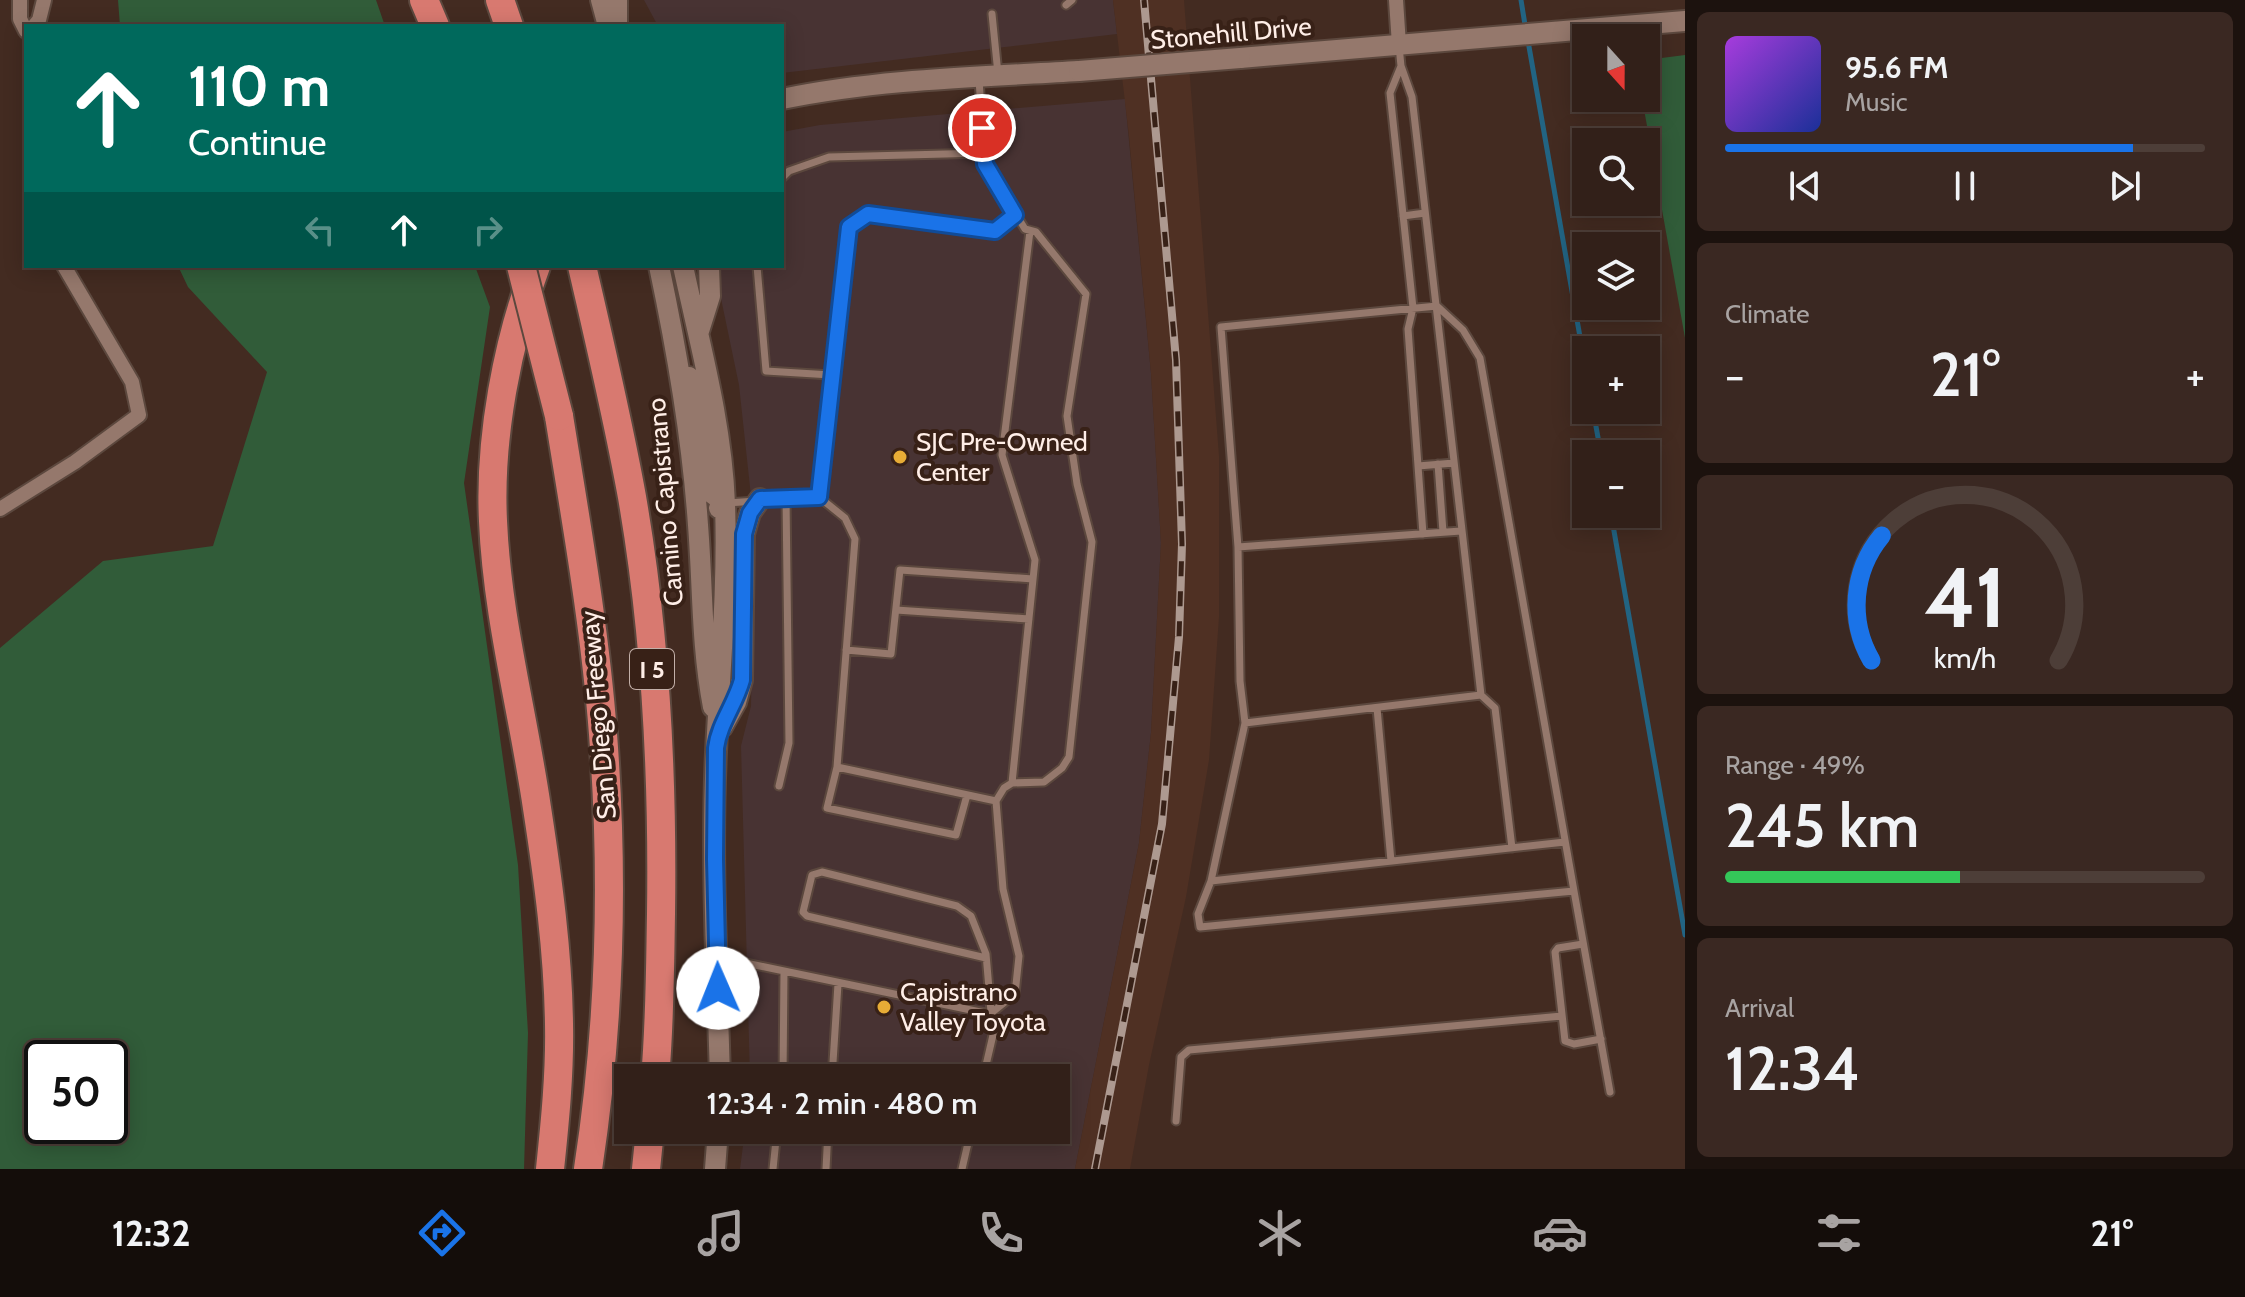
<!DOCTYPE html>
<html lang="en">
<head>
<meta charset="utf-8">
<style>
	body { margin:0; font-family:Cabin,sans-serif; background:#3a2822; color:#f1f3f6; height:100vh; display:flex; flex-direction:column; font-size:30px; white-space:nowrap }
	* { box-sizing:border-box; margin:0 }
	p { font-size:26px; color:#a8a3a2 }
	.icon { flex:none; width:44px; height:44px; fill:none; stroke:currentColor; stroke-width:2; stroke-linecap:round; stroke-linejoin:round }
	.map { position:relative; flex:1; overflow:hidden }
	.panel { display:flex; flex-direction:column; gap:12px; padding:12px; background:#1c120e; width:560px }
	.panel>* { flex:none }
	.banner { position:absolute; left:24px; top:24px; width:760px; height:244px; border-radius:0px; box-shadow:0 4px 20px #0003,0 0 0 2px #4d3e38; background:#00695c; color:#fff; overflow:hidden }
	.needle { width:52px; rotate:159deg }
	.fabs { position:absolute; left:1572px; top:24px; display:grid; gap:16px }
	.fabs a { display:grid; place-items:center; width:88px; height:88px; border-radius:0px; background:#322019; box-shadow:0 4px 20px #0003,0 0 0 2px #4d3e38; font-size:40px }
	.speed { position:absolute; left:24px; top:1040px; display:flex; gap:16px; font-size:40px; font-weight:700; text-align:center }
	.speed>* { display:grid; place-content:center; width:104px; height:104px; border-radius:50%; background:#322019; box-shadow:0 4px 20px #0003,0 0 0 2px #4d3e38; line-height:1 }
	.speed .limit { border:4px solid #111; border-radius:12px; background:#fff; color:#111 }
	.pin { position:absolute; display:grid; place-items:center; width:68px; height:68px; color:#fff; margin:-34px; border:4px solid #fff; border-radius:50%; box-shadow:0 2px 8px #0007 }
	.me { position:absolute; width:88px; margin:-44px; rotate:359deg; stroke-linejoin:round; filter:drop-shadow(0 0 6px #0008) }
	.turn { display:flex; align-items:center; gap:28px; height:168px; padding:0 32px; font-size:36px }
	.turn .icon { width:104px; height:104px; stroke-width:2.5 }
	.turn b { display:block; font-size:56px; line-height:68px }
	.lanes { display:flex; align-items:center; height:76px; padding:0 32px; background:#0003; justify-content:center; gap:40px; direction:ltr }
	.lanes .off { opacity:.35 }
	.big { font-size:60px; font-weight:600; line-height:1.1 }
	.panel .widget { flex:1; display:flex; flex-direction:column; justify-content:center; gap:12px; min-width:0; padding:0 28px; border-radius:12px; background:#3a2822 }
	.panel .dial { align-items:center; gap:0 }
	.dial svg { height:208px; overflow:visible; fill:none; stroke:#4d3e38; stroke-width:7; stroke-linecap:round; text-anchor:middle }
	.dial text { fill:#f1f3f6; stroke:none }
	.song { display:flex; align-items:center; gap:24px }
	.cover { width:96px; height:96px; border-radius:12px; background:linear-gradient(135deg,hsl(280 70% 55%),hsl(230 70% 35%)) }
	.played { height:8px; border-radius:4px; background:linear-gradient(90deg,#1a73e8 85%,#4d3e38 85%) }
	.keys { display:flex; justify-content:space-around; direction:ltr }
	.heat { display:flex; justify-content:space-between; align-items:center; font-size:44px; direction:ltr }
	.charge { height:12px; border-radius:6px; background:linear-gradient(90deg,#34c759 49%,#4d3e38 0) }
	.trip { position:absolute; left:614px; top:1064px; width:456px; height:80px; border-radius:0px; background:#322019; box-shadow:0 4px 20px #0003,0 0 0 2px #4d3e38; font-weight:600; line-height:80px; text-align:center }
	.menu { display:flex; height:128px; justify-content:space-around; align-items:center; background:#140d0a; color:#a8a3a2 }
	.menu .icon { width:56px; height:56px }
	.menu .on { color:#1a73e8 }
	.menu b { font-size:36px; color:#f1f3f6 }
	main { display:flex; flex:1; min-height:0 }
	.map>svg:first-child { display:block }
	.commercial { fill:#483333 }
	.built { fill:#4f3023 }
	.green { fill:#315c39; fill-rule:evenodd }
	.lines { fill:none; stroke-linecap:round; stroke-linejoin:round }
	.stream { stroke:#226483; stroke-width:5 }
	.service-casing { stroke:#5c483e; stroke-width:11 }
	.minor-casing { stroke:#5c483e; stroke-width:18 }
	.secondary-casing { stroke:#5c483e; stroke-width:24 }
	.motorway-casing { stroke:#5c483e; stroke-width:32 }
	.service { stroke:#95786c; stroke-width:7 }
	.minor { stroke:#95786c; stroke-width:14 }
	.secondary { stroke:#95786c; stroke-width:20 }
	.motorway { stroke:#d87970; stroke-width:28 }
	.rail-casing { stroke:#ad9990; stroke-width:8 }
	.rail { stroke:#382117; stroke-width:5; stroke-dasharray:15; stroke-linecap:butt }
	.secondary-bridge-casing { stroke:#5c483e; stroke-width:24; stroke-linecap:butt }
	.motorway-bridge-casing { stroke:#5c483e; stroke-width:32; stroke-linecap:butt }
	.secondary-bridge { stroke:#95786c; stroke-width:20 }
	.motorway-bridge { stroke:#d87970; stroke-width:28 }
	.route-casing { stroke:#114b97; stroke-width:20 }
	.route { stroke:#1a73e8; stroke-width:14 }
	.poi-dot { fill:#e7ac36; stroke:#382117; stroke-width:3 }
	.labels { text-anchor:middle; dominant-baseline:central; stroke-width:8; stroke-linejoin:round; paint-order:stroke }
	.shield { fill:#382117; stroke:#c3b0a9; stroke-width:2 }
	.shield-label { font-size:24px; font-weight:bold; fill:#ffeee7 }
	.street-label { font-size:26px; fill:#ffeee7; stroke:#382117 }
	.poi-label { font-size:26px; fill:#ffeee7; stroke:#382117; text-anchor:start }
</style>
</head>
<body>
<main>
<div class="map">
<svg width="1685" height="1169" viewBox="0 0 1685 1169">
	<rect width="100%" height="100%" fill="#432b21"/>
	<path class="commercial" d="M644 0H1113L1117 34 782 73V26H658Z
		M1125 99 1151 373 1161 543 1151 733 1139 843 1075 1169H740L745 1130H1056V1078H750L741 746 751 706 754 524 739 385 718 284 719 266H782V132L820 125Z"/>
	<path class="built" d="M1113 0H1184L1219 456V617L1209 760 1186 897 1149 1065 1130 1169H1075L1139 843 1151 733 1161 543 1151 373 1129 136Z"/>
	<path class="green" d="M118 0H376L385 26H120Z
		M1685 55V338L1642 98H1646V60Z
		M178 266H475L490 307 464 483 518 865 528 1033 524 1169H0V648L103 561 213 546 267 372 188 287ZM42 1058H110V1126H42Z"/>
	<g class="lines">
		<path class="stream" d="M1521 0 1526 31
			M1528 41 1586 371
			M1593 410 1601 454
			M1611 514 1685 935"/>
		<g class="service-casing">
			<path id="service" d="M1066 5 1072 0
				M992 14 998 74
				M1401 66 1390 93 1413 308 1408 329 1423 534
				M782 178 789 171 829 157 984 153
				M1403 216 1425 213
				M757 266 766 371 831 375 819 497
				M831 375 849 227 868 214 995 231 1015 215
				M1438 464 1443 532
				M1418 466 1454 463
				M727 503 819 497 845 518 855 539 837 767 996 801
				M1238 547 1461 531
				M896 610 1029 619
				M846 650 891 654 900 570 1033 579
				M1481 695 1495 708 1512 848
				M1377 708 1391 861
				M1245 723 1481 695 1412 97 1401 66 1399 46
				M837 767 827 808 956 835 967 795
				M1012 783 1035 560 1002 455 1030 231
				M779 786 789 743 786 497
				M1211 881 1245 723 1240 681 1238 547 1221 327 1437 306 1463 330 1480 358 1574 891 1200 927 1198 914 1211 881 1565 842
				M1574 891 1610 1092
				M1583 944 1558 948 1555 952 1565 1041 1574 1044 1601 1039
				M717 957 990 1014 1015 994 1019 956 1003 889 996 801 1004 788 1012 783 1044 782 1062 768 1069 757 1092 542 1077 484 1067 416 1086 294 1036 232 1025 229 985 164 979 80
				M783 1078 784 971
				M832 1078 838 984
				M983 1078 993 1035 986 954 971 916 957 906 822 872 812 875 803 912 807 916 986 958
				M1176 1121 1181 1057 1189 1050 1562 1016
				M773 1169 777 1130
				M826 1169 828 1130
				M962 1169 971 1130"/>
		</g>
		<g class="minor-casing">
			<path id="minor" d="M20 0V19L26 31
				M1396 0 1399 45
				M34 26 39 20 44 0
				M0 509 75 462 139 415 132 382 64 266"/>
		</g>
		<g class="secondary-casing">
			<path id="secondary" d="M601 0 608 26
				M617 0V26
				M1240 58 1685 21
				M782 99C879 79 980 77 1079 71
				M659 266C677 351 692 438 698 525 703 588 701 643 713 707
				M683 266C700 345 722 423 725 504 728 587 720 669 716 752 711 860 717 970 720 1078
				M699 331 710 296 709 266
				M689 377 699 411 709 491 725 503 719 508
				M722 727 736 702 742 680 744 534 750 513 760 499
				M715 1169 718 1130"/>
		</g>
		<g class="motorway-casing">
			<path id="motorway" d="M424 0 435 26
				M500 0 509 26
				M536 266C507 342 489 439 493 521 497 617 523 712 537 808 548 879 558 952 559 1024 560 1072 555 1122 550 1169
				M582 266C600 343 618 420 632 497 656 635 663 775 661 914 660 969 660 1023 655 1078
				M559 416C576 522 595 628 603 734 614 879 610 1026 588 1169
				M646 1169 650 1130"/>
		</g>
		<use href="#service" class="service"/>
		<use href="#minor" class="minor"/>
		<use href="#secondary" class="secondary"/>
		<use href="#motorway" class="motorway"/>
		<g class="rail-casing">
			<path id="rail" d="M1095 1169 1162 824 1179 637 1182 544 1176 360 1144 0"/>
		</g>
		<use href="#rail" class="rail"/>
		<g class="secondary-bridge-casing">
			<path id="secondary-bridge" d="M1079 71 1240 58"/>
		</g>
		<g class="motorway-bridge-casing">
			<path id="motorway-bridge" d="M521 266 559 416"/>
		</g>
		<use href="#secondary-bridge" class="secondary-bridge"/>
		<use href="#motorway-bridge" class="motorway-bridge"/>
	</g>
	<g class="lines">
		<g class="route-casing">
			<path id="route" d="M718 988 715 859 716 748C719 724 735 705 742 680L744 534 750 513 760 499 819 497 849 227 868 214 995 231 1015 215 985 164 982 128"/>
		</g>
		<use href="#route" class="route"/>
	</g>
	<g class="poi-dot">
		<circle cx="900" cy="457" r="8"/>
		<circle cx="884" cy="1007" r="8"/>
	</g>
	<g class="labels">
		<rect class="shield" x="630" y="649" width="44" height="40" rx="6"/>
		<g class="shield-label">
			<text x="652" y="669">I 5</text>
		</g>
		<g class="street-label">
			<text transform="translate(1231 33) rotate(-5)">Stonehill Drive</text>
			<text transform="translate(665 502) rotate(-95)">Camino Capistrano</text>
			<text transform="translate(598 715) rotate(-95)">San Diego Freeway</text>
		</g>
		<g class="poi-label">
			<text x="916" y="442">SJC Pre-Owned<tspan x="916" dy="30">Center</tspan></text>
			<text x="900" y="992">Capistrano<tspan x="900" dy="30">Valley Toyota</tspan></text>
		</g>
	</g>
</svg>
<div class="fabs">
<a><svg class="needle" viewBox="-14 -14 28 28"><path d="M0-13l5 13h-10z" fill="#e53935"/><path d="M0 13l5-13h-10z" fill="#a8a3a2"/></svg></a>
<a><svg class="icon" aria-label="search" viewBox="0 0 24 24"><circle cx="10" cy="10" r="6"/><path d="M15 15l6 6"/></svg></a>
<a><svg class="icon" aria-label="layers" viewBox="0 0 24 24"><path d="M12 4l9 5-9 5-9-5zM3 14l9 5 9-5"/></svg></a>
<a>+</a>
<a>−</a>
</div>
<div class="speed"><div class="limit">50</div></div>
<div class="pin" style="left:982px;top:128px;background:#d93025"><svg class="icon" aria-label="arrive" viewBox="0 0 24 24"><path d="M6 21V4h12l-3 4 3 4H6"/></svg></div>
<svg class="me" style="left:718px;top:988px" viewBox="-20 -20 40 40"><circle r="19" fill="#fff"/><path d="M0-13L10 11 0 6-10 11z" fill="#1a73e8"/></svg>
<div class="trip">12:34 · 2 min · 480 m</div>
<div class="banner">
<div class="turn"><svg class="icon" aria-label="ahead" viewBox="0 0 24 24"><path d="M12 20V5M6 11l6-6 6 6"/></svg><div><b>110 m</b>Continue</div></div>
<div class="lanes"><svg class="icon off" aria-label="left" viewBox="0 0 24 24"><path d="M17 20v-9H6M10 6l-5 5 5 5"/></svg><svg class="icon" aria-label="ahead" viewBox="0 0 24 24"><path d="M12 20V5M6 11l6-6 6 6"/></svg><svg class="icon off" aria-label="right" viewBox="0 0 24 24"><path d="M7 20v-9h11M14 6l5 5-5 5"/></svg></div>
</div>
</div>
<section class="panel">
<div class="widget">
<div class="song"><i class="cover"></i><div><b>95.6 FM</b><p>Music</p></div></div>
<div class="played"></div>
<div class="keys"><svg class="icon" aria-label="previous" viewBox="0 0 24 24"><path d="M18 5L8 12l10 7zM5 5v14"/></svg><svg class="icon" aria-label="pause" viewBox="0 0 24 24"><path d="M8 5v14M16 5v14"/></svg><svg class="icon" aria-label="next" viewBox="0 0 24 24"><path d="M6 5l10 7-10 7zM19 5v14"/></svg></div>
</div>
<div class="widget"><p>Climate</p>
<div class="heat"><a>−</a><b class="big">21°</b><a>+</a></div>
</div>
<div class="widget dial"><svg viewBox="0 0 100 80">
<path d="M14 69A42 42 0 1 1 86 69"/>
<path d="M14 69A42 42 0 0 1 18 21" stroke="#1a73e8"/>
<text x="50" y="56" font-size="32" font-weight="700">41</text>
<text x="50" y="72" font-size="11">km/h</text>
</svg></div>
<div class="widget"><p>Range · 49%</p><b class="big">245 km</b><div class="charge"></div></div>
<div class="widget"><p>Arrival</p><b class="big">12:34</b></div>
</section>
</main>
<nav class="menu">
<b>12:32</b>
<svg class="icon on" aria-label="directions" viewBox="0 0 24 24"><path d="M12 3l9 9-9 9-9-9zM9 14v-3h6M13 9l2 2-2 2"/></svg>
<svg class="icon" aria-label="music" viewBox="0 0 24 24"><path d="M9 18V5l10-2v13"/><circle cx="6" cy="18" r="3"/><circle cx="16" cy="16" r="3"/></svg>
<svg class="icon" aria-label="phone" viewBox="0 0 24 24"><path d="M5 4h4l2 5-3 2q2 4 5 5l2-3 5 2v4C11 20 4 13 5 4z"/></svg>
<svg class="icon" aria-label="climate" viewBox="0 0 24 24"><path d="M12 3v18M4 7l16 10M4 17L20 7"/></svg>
<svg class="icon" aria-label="car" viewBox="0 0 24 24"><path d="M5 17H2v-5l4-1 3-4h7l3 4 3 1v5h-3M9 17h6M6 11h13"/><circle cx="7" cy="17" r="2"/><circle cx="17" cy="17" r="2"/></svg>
<svg class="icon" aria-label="filters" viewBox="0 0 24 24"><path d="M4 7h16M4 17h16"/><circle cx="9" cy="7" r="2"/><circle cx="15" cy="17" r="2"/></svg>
<b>21°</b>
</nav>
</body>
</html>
